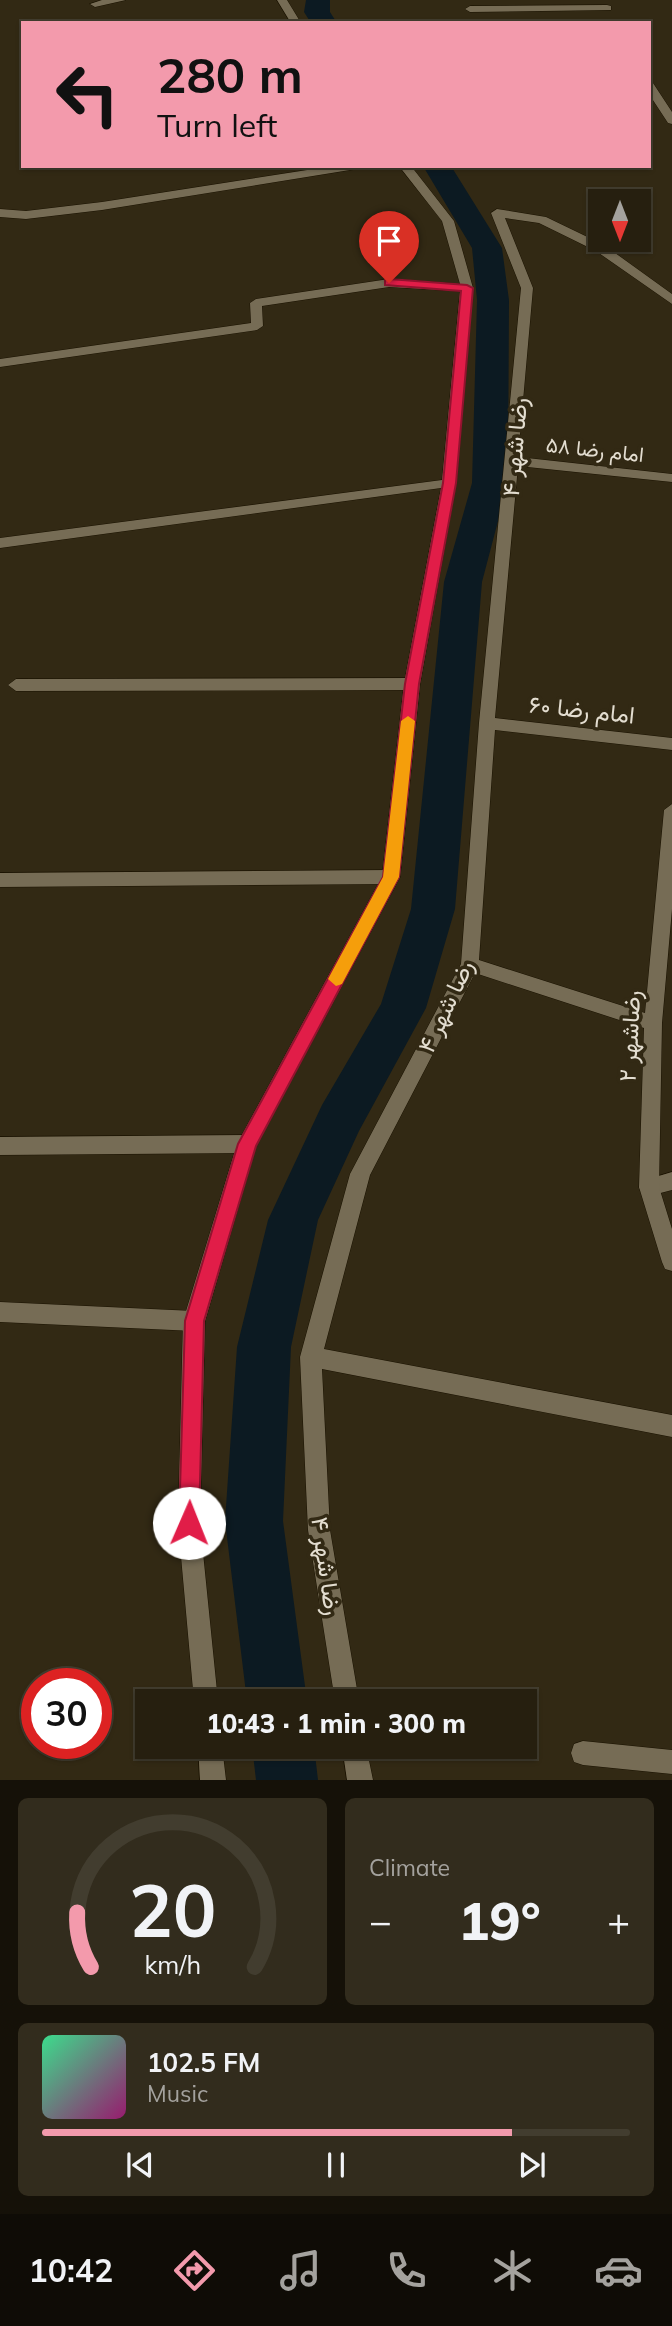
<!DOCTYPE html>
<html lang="en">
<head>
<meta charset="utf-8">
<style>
	body { margin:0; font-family:Mulish,Vazirmatn,sans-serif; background:#322c1d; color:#f1f3f6; height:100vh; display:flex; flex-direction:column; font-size:26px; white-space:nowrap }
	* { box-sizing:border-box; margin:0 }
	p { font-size:23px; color:#a4a29e }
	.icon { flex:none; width:38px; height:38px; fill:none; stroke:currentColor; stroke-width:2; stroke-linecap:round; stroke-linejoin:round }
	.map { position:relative; height:1780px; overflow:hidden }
	.drawer { display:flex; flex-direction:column; gap:18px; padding:18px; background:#151108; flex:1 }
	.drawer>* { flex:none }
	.banner { position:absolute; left:21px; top:21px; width:630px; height:147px; border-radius:0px; box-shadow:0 2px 5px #0004,0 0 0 2px #423d2f; background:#f39aac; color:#111; overflow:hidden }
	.needle { width:46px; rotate:180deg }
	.controls { position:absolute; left:588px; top:189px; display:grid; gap:14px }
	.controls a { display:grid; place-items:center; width:63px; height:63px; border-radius:0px; background:#261f0f; box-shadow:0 2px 5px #0004,0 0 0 2px #423d2f; font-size:35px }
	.speed { position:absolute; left:21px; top:1668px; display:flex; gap:14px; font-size:35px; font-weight:700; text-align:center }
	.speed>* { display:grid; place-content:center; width:91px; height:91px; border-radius:50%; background:#261f0f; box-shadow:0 2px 5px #0004,0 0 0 2px #423d2f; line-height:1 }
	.speed .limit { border:10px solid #d22; background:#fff; color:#111 }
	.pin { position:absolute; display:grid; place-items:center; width:60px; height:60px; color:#fff; margin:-72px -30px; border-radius:50% 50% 50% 0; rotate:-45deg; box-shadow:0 0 7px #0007 }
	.pin .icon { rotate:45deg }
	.me { position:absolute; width:77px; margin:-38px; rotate:1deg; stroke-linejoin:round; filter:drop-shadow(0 0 5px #0008) }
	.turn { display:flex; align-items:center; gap:24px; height:147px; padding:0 21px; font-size:32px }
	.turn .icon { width:91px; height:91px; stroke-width:2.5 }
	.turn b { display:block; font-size:49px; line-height:60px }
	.big { font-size:52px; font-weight:800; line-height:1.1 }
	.drawer .card { flex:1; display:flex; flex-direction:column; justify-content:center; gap:10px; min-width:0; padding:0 24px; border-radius:10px; background:#322c1d }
	.drawer .dial { align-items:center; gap:0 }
	.dial svg { height:182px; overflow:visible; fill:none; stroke:#423d2f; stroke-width:7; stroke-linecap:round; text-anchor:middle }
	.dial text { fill:#f1f3f6; stroke:none }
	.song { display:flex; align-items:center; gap:21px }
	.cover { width:84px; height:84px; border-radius:10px; background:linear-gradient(135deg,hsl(150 70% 55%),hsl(320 70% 35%)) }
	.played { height:7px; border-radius:4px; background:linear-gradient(90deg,#f39aac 80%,#423d2f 80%) }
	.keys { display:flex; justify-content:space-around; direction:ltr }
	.heat { display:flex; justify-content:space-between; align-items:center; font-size:38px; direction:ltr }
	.drawer .tiles { flex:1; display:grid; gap:18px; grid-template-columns:1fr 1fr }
	.card:last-child { grid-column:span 2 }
	.trip { position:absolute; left:135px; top:1689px; width:402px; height:70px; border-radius:0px; background:#261f0f; box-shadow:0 2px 5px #0004,0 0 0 2px #423d2f; font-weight:800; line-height:70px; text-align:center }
	.menu { display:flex; height:112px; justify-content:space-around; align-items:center; background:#0f0c06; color:#a4a29e }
	.menu .icon { width:49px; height:49px }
	.menu .selected { color:#f39aac }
	.menu b { font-size:32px; color:#f1f3f6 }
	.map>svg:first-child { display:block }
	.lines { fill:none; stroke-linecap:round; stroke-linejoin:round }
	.canal { fill:#0c1a22; fill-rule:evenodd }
	.lane-casing { stroke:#1a1201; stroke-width:1 }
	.street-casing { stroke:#1a1201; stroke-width:1 }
	.lane { fill:#766c55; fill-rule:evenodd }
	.street { fill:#766c55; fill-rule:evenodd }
	.route { fill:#e11d48; stroke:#92132f; stroke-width:2 }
	.slow { fill:#f59e0b }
	.labels { text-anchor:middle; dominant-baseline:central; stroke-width:7; stroke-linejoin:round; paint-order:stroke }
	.far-street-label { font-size:21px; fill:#e3ddd0; stroke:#322914 }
	.street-label { font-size:24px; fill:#e3ddd0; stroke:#322914 }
</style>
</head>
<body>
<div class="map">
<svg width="672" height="1780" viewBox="0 0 672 1780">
	<rect width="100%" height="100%" fill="#322914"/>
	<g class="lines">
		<path class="canal" d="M306 0H330V12L337 23H311L304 12Z
			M423 166H451L502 248 509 300 508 483 482 582 455 909 426 1008 359 1131 318 1220 291 1347 283 1521 307 1701H247L225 1521 237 1347 268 1220 322 1105 381 1004 411 909 444 582 472 483 477 300 472 248Z
			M252 1746H314L318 1780H256Z"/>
		<g class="lane-casing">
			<path id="lane" d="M412 678 420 684 412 690 16 691 8 685 16 679Z
				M391 870 397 872 400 877 397 882 391 884 0 887V873Z
				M247 1135 254 1138 257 1144 254 1150 247 1153 0 1155V1137Z
				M672 1172V1190L649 1196 642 1193 639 1187 642 1181Z
				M0 1302 194 1311 201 1314 205 1321 201 1328 194 1331 0 1322Z
				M583 1741 672 1750V1774L583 1765 574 1762 571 1753 574 1744Z"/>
		</g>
		<g class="street-casing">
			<path id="street" d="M102 0H126L95 7 90 4Z
				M277 0H287L301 23H291Z
				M607 5 611 6V10L470 12 465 9 470 6Z
				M649 82 653 83 672 112V124L668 123 649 94Z
				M333 166H362L356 169 102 210 26 219 0 217V209L26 211 102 202Z
				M399 166H411L454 221 473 288 456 483 420 684 400 877 256 1146 205 1321 200 1523 218 1701H194L178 1523 183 1321 237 1144 382 877 404 684 441 488 0 548V538L442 480 460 291 389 287 262 306 263 326 257 330 0 367V359L251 323 250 303 256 299 389 279 460 284 442 221Z
				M497 209 546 217 604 245 672 294V304L596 251 539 223 505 218 533 288 518 457 672 474V482L518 466 495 718 672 738V750L495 730 479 960 645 1013 664 810 672 804V909L662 1023 659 1187 672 1229V1271L665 1269 662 1262 639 1187 644 1028 475 973 370 1175 324 1349 672 1415V1437L322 1369 330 1530 359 1701H335L308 1530 300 1357 350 1174 461 964 479 723 521 288 491 213Z
				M198 1746H222L226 1780H200Z
				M342 1746H366L373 1780H347Z"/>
		</g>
		<use href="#lane" class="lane"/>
		<use href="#street" class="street"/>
	</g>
	<path class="route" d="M389 279 467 285 473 288 456 483 419 684 399 877 256 1146 204 1321 199 1523 196 1531 189 1534 182 1531 179 1523 185 1321 238 1144 383 877 405 684 443 483 461 291 385 285V280Z"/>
	<path class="slow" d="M408 716 415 721 399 877 342 984 336 986 328 979 383 877 401 721Z"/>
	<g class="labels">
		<g class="far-street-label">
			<text transform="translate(595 449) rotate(6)">امام رضا ۵۸</text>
		</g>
		<g class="street-label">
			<text transform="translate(514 447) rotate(-85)">رضا شهر ۴</text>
			<text transform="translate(582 709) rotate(6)">امام رضا ۶۰</text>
			<text transform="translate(445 1006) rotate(-65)">رضا شهر ۴</text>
			<text transform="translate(629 1036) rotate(-87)">رضاشهر ۲</text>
			<text transform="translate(327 1566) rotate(82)">رضا شهر ۴</text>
		</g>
	</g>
</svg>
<div class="controls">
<a><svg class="needle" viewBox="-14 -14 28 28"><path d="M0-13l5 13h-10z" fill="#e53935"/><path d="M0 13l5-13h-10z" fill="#a4a29e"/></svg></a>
</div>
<div class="speed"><div class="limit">30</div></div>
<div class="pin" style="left:389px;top:283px;background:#d93025"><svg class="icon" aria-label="arrive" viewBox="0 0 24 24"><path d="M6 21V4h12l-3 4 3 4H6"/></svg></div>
<svg class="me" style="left:189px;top:1523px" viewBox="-20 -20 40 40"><circle r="19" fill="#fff"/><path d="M0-13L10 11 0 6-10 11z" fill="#e11d48"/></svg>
<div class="trip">10:43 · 1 min · 300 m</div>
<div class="banner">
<div class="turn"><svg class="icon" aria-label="left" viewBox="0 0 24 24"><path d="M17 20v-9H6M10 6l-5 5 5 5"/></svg><div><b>280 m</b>Turn left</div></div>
</div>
</div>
<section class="drawer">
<div class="tiles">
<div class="card dial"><svg viewBox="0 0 100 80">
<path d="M14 69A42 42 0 1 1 86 69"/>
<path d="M14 69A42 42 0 0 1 8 45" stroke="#f39aac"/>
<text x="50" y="56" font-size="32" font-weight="700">20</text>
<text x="50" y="72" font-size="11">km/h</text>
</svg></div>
<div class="card"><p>Climate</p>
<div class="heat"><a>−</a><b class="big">19°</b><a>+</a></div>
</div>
<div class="card">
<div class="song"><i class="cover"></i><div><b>102.5 FM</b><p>Music</p></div></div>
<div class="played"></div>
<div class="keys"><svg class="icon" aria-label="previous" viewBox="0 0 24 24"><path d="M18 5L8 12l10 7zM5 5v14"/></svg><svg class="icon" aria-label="pause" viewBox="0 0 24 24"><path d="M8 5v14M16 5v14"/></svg><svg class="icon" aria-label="next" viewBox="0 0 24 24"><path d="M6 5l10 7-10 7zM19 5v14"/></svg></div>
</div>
</div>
</section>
<nav class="menu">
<b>10:42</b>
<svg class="icon selected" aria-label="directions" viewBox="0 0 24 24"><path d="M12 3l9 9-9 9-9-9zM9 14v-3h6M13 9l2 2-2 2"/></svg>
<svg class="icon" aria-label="music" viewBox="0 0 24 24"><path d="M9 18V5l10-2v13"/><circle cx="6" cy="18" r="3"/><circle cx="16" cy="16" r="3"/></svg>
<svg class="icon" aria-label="phone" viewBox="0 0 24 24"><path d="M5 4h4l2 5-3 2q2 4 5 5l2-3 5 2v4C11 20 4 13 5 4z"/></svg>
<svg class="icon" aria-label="climate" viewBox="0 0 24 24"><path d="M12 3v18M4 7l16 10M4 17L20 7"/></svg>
<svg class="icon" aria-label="car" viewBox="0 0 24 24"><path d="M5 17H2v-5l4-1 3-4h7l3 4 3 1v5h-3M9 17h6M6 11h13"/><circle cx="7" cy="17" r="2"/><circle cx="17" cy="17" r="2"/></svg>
</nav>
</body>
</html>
